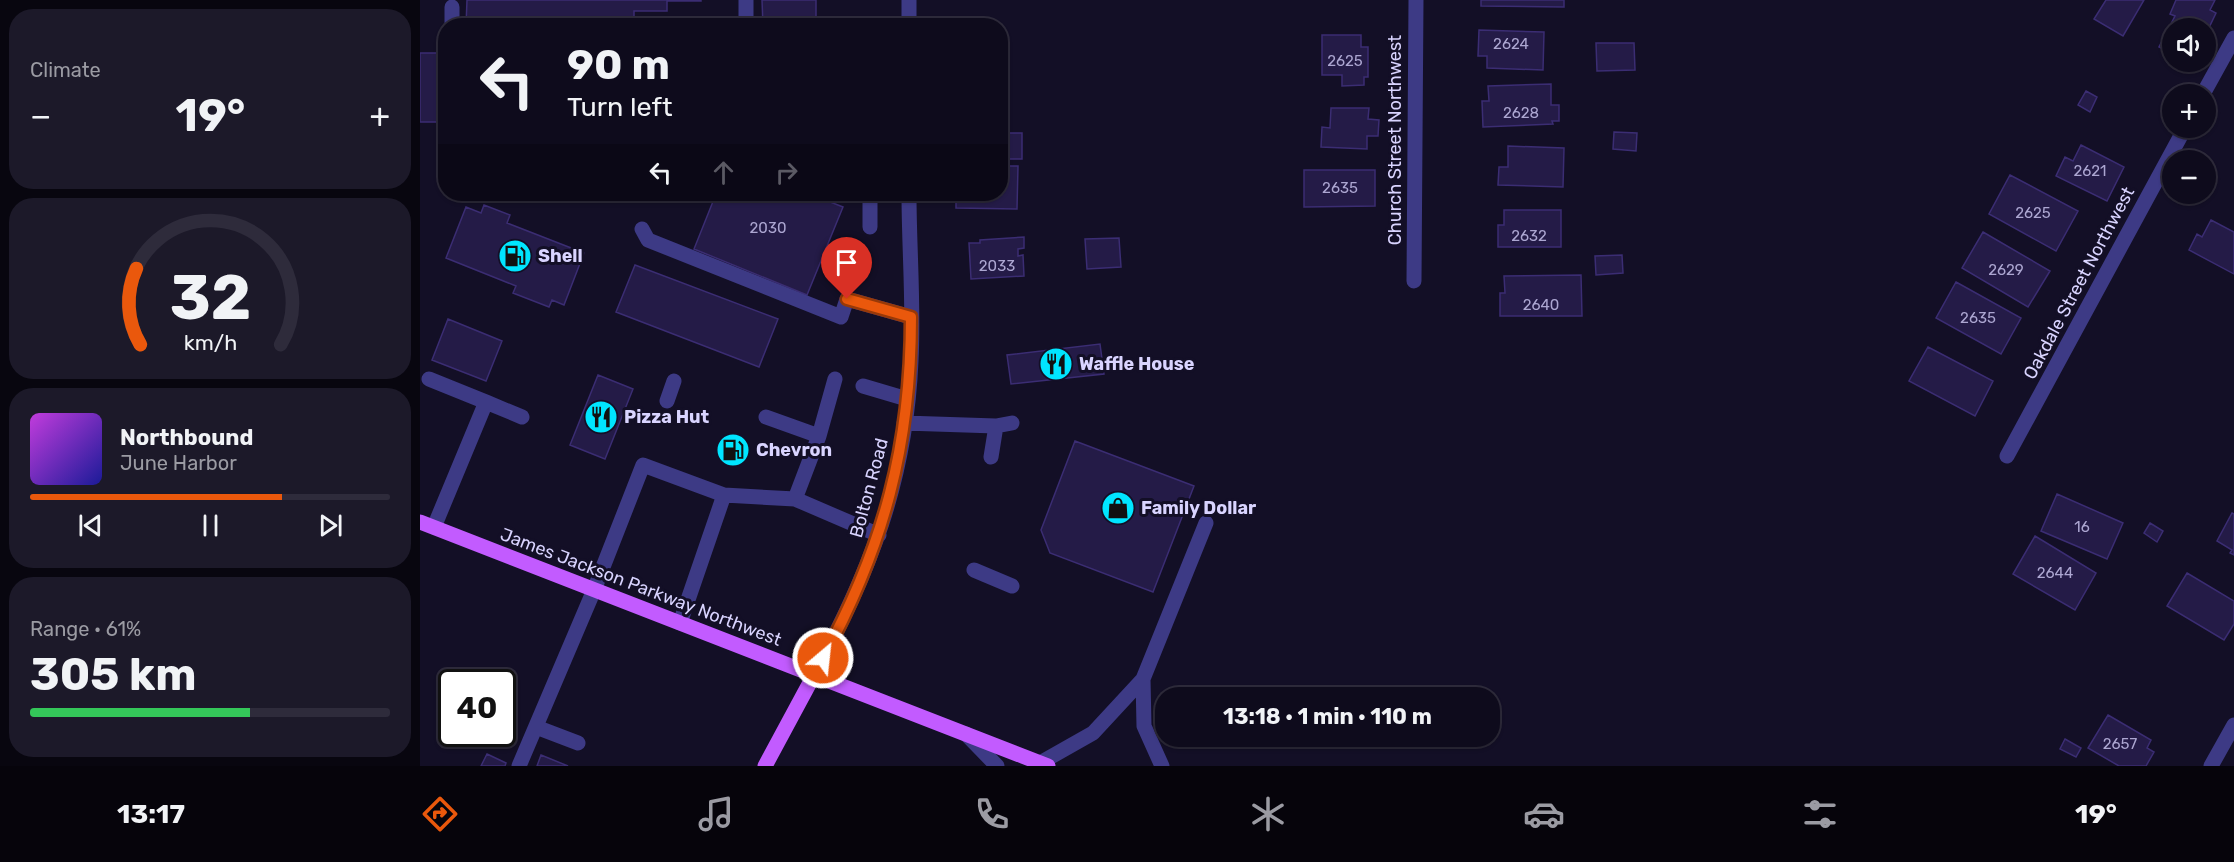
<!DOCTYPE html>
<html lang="en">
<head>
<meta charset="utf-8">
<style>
	body { margin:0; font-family:Rubik,sans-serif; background:#1c1929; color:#f1f3f6; height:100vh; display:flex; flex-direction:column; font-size:22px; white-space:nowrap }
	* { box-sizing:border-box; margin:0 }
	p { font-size:20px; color:#9b9ba3 }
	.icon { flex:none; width:33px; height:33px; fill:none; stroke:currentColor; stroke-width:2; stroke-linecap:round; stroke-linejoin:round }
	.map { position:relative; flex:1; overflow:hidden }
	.drawer { display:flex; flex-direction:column; gap:9px; padding:9px; background:#08060f; width:420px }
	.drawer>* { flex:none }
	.hud { position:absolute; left:18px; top:18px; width:570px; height:183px; border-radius:24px; box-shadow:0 2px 4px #0004,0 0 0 2px #2e2b3b; background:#0e0b1c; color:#f1f3f6; overflow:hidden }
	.tools { position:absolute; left:1742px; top:18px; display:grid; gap:12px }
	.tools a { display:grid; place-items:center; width:54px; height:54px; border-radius:50%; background:#0e0b1c; box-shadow:0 2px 4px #0004,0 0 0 2px #2e2b3b; font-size:30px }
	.speed { position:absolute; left:18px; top:669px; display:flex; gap:12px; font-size:30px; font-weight:700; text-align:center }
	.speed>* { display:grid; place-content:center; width:78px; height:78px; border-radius:50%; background:#0e0b1c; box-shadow:0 2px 4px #0004,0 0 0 2px #2e2b3b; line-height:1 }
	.speed .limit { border:3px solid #111; border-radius:9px; background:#fff; color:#111 }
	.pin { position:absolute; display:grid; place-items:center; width:51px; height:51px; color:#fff; margin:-62px -26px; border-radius:50% 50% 50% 0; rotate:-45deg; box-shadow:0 0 6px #0007 }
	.pin .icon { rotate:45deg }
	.me { position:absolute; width:66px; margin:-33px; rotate:28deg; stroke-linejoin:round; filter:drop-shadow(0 0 4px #0008) }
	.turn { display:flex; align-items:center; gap:21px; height:126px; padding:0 30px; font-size:27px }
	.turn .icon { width:78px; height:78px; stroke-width:2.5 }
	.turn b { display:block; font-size:42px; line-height:51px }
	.lanes { display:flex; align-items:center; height:57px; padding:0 30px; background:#0003; justify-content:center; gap:30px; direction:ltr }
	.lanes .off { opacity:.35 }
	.big { font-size:45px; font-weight:700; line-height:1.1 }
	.drawer .tile { flex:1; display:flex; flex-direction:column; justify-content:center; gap:9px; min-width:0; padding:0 21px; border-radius:24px; background:#1c1929 }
	.drawer .dial { align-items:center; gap:0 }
	.dial svg { height:156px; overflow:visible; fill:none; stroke:#2e2b3b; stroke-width:7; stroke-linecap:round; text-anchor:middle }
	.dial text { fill:#f1f3f6; stroke:none }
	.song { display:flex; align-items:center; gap:18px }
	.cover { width:72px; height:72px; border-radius:9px; background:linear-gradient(135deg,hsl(290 70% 55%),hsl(240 70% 35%)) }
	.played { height:6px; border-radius:3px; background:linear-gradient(90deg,#ea580c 70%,#2e2b3b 70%) }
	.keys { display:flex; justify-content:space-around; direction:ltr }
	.heat { display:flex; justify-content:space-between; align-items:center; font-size:33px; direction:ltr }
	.charge { height:9px; border-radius:4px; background:linear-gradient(90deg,#34c759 61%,#2e2b3b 0) }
	.trip { position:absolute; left:735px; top:687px; width:345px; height:60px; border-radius:24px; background:#0e0b1c; box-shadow:0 2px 4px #0004,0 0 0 2px #2e2b3b; font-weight:700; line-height:60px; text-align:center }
	.tab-bar { display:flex; height:96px; justify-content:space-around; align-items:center; background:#06040b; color:#9b9ba3 }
	.tab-bar .icon { width:42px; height:42px }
	.tab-bar .selected { color:#ea580c }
	.tab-bar b { font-size:27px; color:#f1f3f6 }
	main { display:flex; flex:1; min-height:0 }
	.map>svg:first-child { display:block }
	.building { fill:#241b47; stroke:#3b2d73; stroke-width:1.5 }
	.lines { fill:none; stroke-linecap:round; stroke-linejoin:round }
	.minor { stroke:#3d3a85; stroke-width:15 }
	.major { stroke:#c25bff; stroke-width:15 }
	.route-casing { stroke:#983908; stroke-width:15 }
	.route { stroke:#ea580c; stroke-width:10 }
	.labels { text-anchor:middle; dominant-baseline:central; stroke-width:6; stroke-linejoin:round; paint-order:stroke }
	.number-label { font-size:15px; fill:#aca6d1 }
	.street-label { font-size:18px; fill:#d9d4ff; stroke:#130f26 }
	.poi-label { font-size:18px; font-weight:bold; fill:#d9d4ff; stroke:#130f26; text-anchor:start }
</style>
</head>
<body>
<main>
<section class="drawer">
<div class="tile"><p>Climate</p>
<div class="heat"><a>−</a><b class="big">19°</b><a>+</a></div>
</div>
<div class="tile dial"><svg viewBox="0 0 100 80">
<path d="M14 69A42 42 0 1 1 86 69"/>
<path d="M14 69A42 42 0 0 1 12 30" stroke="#ea580c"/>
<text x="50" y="56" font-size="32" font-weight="700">32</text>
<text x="50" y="72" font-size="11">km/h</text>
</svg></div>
<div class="tile">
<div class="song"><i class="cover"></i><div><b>Northbound</b><p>June Harbor</p></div></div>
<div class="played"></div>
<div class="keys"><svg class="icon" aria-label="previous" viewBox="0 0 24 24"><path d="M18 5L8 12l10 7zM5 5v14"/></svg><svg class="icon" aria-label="pause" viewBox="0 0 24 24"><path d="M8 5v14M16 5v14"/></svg><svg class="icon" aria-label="next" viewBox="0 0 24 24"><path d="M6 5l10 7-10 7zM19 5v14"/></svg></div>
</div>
<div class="tile"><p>Range · 61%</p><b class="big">305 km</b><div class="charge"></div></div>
</section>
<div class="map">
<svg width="1814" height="766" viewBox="0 0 1814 766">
	<rect width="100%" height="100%" fill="#130f26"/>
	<path class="building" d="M47 0H281V1H247V11H214V19H181V26H46Z
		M342 0H396V26H343Z
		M1061 0H1144V7L1061 6Z
		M1686 0H1724L1703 36 1674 19Z
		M1756 0H1795L1790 10 1796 13 1785 36V28H1752V62H1762L1759 70 1747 62 1749 52 1739 47 1755 16 1750 14Z
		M1059 30 1124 32 1123 70 1067 68V56H1058Z
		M902 35H941V47H948V77H944V85L922 86V75H902Z
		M580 42H587L586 78 580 77Z
		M1176 43H1214L1215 70 1177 71Z
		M0 53H17L18 122H0Z
		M1131 84V105H1139V121H1132L1133 124 1063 127 1062 101H1069L1068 86Z
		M1666 91 1677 97 1670 112 1658 105Z
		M911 108H949L948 119 959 120 958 136H947V149L901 147 902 127 910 128Z
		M580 121 582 133H602V159H580Z
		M1194 132 1217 133 1216 151 1193 149Z
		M1661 145 1704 167 1687 201 1636 176 1645 157 1653 161Z
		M1088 146 1144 148 1143 187 1078 185 1079 167H1088Z
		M580 166H598L597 209 536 208V194H580Z
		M884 170H955V206L884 207Z
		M1590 175 1658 211 1636 251 1569 214Z
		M296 194H390L423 207 387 295 274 249Z
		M64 205 90 215 87 223 164 253 144 305 132 300 129 307 93 293 96 286 26 258 46 207 61 213Z
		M1084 210H1141V247H1078V225H1084Z
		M1791 220 1814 232V274L1769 250 1777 234 1782 237Z
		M1563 232 1630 271 1608 307 1542 268Z
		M604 237V248L598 249V256L603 255 604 276 551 279 549 243H560V240Z
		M699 238 701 267 667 269 665 239Z
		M1202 255 1203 273 1176 275 1175 256Z
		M215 265 358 319 339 367 196 312Z
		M1161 275 1162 316H1080V293H1085L1084 276Z
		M1536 282 1601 318 1581 354 1516 318Z
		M28 319 82 341 66 381 12 360Z
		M680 344 684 374 591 384 587 355Z
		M1508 347 1573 381 1555 416 1489 381Z
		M178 375 213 389 185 459 150 445Z
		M655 441 774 486 733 592 630 553 621 530Z
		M1637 494 1703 523 1687 559 1621 531Z
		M1812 513 1814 514V555L1810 553 1812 550 1797 541Z
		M1730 523 1743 531 1737 542 1724 533Z
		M1615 536 1676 573 1655 610 1593 574Z
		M1767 573 1814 601V624L1804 640 1747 606Z
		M1688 715 1731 740 1727 748 1734 752 1726 766H1699L1668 748Z
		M1645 739 1661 748 1656 757 1640 749Z
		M67 754 86 763 85 766H61Z
		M121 755 148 766H117Z"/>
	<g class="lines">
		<path class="minor" d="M326 0V26
			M489 0V26
			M32 7V26
			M1783 94 1814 38
			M450 194V227
			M222 229 228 240 421 317 427 299 491 317
			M994 281 996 0
			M9 379 66 402
			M443 386 487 399
			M247 401 254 381
			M346 417 399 436
			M484 423 576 426 592 423
			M1587 456 1765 128
			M571 457 576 426
			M304 495 375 499 459 535
			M375 499 399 436 415 379
			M14 527 66 402 102 417
			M554 570 592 586
			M394 675C450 572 486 480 491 361 494 306 489 249 489 194
			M723 679 724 726 742 766
			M116 727 158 743
			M546 734 577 766
			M620 763 673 733 723 679 786 523
			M99 766 174 590 223 465 304 495 260 623
			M1791 766 1814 725"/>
		<path class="major" d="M0 522 628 766
			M345 766 394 675"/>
	</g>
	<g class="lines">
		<g class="route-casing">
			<path id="route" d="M403 658C464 546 491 445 491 317L427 299"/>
		</g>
		<use href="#route" class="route"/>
	</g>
	<defs>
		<g id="fuel-disc" transform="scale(1.725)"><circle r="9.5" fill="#00e5ff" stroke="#130f26"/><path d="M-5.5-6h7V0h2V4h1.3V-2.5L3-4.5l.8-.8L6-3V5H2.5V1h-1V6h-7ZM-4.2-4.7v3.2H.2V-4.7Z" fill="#111"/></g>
		<g id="restaurant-disc" transform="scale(1.725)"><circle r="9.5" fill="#00e5ff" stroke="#130f26"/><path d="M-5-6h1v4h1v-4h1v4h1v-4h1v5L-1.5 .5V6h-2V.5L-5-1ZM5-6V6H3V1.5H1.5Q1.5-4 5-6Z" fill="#111"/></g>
		<g id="shop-disc" transform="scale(1.725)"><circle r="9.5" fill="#00e5ff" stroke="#130f26"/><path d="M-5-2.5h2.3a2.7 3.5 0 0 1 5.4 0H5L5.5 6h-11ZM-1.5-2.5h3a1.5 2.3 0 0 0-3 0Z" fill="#111"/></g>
	</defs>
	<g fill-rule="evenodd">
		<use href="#fuel-disc" x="95" y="256"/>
		<use href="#restaurant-disc" x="636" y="364"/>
		<use href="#restaurant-disc" x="181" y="417"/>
		<use href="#fuel-disc" x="313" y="450"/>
		<use href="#shop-disc" x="698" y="508"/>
	</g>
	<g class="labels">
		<g class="number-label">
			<text x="1091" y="44">2624</text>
			<text x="925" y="61">2625</text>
			<text x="1101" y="113">2628</text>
			<text x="1670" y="171">2621</text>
			<text x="920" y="188">2635</text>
			<text x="1613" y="213">2625</text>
			<text x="348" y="228">2030</text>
			<text x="1109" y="236">2632</text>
			<text x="577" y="266">2033</text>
			<text x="1586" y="270">2629</text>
			<text x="1121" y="305">2640</text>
			<text x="1558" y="318">2635</text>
			<text x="1662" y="527">16</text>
			<text x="1635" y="573">2644</text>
			<text x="1700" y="744">2657</text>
		</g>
		<g class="street-label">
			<text transform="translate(975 140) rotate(-90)">Church Street Northwest</text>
			<text transform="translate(1659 283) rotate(-62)">Oakdale Street Northwest</text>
			<text transform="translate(449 488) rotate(-75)">Bolton Road</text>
			<text transform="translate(221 587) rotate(21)">James Jackson Parkway Northwest</text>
		</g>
		<g class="poi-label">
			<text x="118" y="256">Shell</text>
			<text x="659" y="364">Waffle House</text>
			<text x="204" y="417">Pizza Hut</text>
			<text x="336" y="450">Chevron</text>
			<text x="721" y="508">Family Dollar</text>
		</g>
	</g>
</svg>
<div class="tools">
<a><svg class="icon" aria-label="sound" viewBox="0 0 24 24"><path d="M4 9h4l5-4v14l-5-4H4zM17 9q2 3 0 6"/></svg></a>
<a>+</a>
<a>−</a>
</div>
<div class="speed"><div class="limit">40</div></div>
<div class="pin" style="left:427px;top:299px;background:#d93025"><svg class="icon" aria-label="arrive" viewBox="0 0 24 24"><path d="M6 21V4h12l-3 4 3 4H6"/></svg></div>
<svg class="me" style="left:403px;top:658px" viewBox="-20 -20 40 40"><circle r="17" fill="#ea580c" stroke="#fff" stroke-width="3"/><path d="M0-11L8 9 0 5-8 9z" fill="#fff"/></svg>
<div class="trip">13:18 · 1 min · 110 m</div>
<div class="hud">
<div class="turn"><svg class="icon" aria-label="left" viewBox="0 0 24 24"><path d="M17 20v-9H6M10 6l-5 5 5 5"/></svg><div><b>90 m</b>Turn left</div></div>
<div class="lanes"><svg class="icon" aria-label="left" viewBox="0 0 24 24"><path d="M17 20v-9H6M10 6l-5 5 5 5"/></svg><svg class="icon off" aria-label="ahead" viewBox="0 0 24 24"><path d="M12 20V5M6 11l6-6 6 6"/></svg><svg class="icon off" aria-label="right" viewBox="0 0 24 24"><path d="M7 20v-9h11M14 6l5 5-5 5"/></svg></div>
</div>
</div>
</main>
<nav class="tab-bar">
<b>13:17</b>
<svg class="icon selected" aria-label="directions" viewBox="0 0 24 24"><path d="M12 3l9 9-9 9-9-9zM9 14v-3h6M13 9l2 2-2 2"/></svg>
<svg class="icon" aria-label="music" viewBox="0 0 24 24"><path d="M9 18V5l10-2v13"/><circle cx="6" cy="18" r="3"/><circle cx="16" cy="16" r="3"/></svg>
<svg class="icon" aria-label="phone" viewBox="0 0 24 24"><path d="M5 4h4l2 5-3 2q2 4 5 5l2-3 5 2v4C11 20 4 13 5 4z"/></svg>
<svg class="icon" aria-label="climate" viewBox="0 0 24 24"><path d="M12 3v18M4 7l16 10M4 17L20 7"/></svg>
<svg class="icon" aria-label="car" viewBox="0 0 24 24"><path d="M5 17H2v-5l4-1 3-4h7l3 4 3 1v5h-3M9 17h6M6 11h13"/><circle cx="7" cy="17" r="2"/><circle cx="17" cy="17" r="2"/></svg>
<svg class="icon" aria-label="filters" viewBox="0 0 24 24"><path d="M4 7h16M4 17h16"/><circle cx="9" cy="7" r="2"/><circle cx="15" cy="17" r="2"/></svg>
<b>19°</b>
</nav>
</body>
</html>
